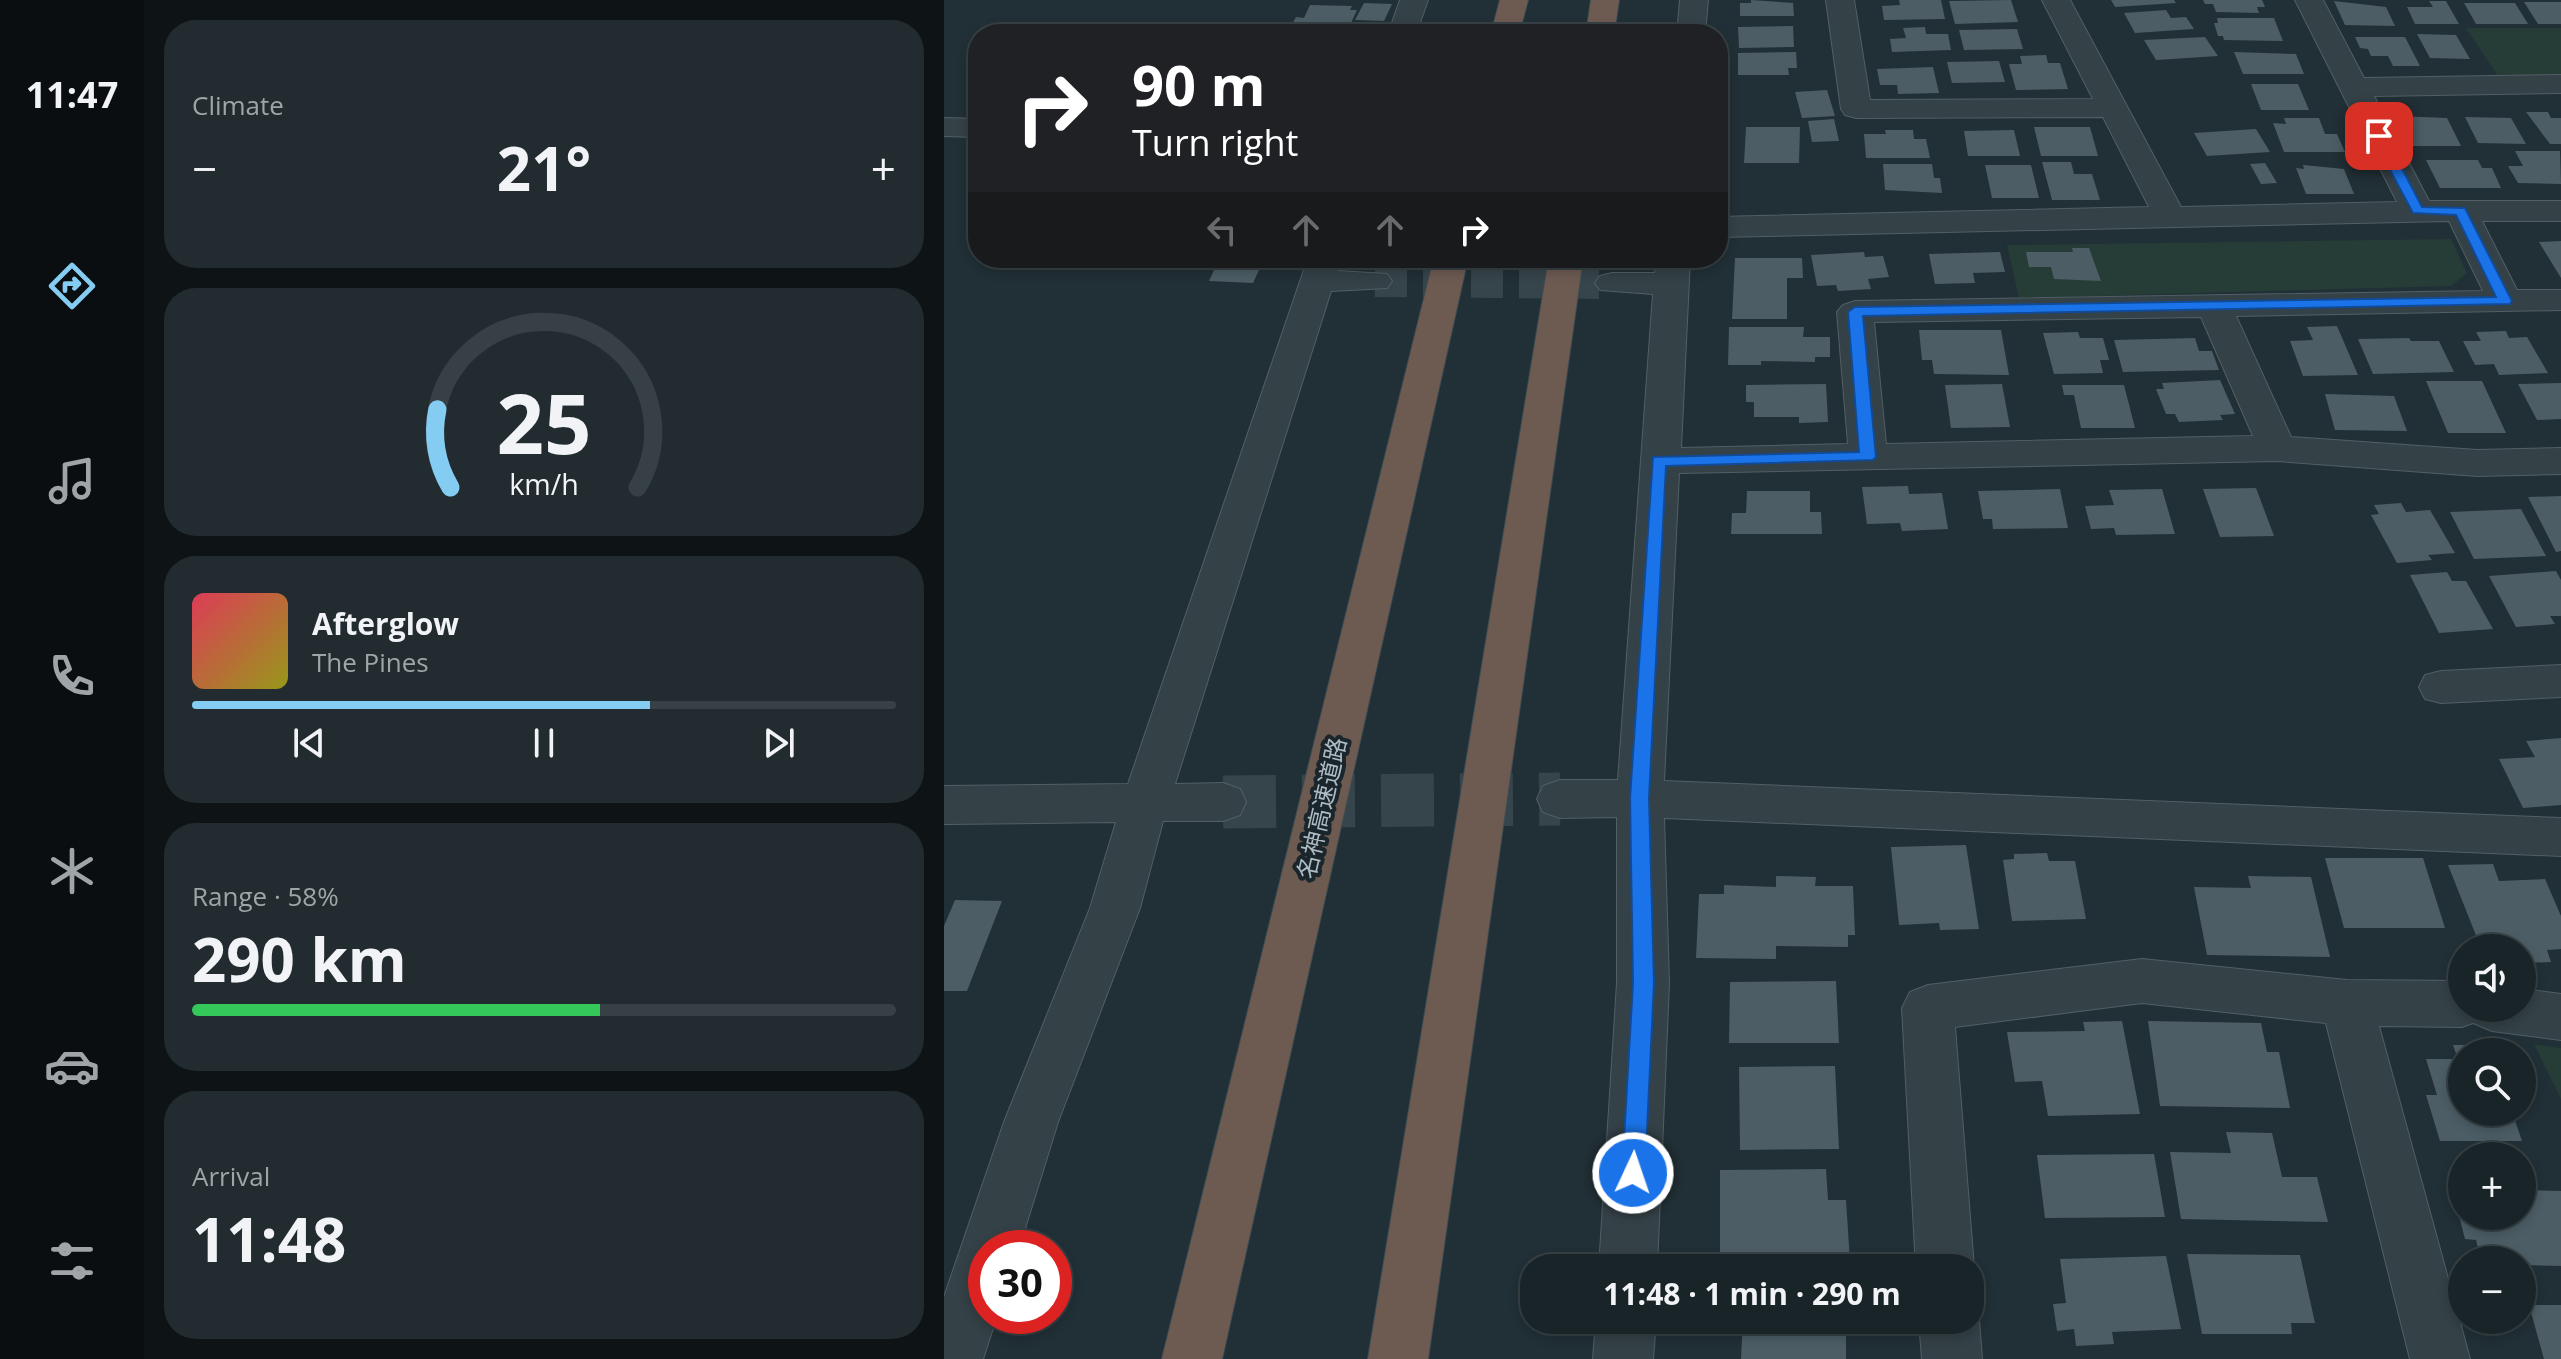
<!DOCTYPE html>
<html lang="en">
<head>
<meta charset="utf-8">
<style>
	body { margin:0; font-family:"Open Sans","Noto Sans JP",sans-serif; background:#222c30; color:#f1f3f6; height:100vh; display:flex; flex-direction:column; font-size:30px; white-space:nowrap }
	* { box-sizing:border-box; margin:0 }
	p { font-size:26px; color:#9fa4a8 }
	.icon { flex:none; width:44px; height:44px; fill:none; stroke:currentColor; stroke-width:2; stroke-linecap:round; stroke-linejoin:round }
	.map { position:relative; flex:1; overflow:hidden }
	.drawer { display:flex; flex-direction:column; gap:20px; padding:20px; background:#0e1416; width:800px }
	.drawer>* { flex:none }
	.hud { position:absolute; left:24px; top:24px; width:760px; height:244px; border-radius:32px; box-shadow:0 4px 12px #0003,0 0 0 2px #374145; background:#202124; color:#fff; overflow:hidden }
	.buttons { position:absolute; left:1504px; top:934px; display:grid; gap:16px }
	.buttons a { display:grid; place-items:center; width:88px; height:88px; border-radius:50%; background:#192428; box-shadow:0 4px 12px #0003,0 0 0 2px #374145; font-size:40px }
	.speed { position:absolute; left:24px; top:1230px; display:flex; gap:16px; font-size:40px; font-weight:700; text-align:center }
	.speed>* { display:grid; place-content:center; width:104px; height:104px; border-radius:50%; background:#192428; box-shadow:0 4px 12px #0003,0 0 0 2px #374145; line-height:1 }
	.speed .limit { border:12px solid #d22; background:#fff; color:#111 }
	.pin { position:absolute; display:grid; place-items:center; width:68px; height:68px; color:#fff; margin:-34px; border-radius:16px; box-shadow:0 4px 12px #0006 }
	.me { position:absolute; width:88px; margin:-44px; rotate:3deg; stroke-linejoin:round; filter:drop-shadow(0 0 6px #0008) }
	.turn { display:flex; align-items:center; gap:28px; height:168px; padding:0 32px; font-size:36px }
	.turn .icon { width:104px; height:104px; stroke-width:2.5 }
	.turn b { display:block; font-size:56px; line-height:68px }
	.lanes { display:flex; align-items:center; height:76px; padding:0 32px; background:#0003; justify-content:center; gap:40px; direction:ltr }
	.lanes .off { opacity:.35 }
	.big { font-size:60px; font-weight:700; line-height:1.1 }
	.drawer .tile { flex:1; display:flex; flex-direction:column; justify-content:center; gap:12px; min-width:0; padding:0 28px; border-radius:32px; background:#222c30 }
	.drawer .dial { align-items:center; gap:0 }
	.dial svg { height:208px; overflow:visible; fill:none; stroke:#374145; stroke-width:7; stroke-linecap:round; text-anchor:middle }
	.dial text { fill:#f1f3f6; stroke:none }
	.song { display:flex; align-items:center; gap:24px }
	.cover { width:96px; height:96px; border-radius:12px; background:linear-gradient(135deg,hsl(350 70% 55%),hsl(60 70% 35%)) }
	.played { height:8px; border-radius:4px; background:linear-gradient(90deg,#85ccf3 65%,#374145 65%) }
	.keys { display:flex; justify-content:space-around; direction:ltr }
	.heat { display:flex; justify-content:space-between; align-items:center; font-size:44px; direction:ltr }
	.charge { height:12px; border-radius:6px; background:linear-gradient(90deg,#34c759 58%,#374145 0) }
	.trip { position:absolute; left:576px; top:1254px; width:464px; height:80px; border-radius:32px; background:#192428; box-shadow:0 4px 12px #0003,0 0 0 2px #374145; font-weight:700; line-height:80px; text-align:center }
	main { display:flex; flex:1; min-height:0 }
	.tabs { display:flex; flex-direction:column; width:144px; justify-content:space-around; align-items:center; background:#0a0e10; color:#9fa4a8 }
	.tabs .icon { width:56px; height:56px }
	.tabs .on { color:#85ccf3 }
	.tabs b { font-size:36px; color:#f1f3f6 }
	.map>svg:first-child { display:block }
	.green { fill:#263c36 }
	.building { fill:#4c5d65 }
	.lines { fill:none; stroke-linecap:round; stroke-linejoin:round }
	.minor-tunnel-far1 { stroke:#36454b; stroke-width:32; stroke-dasharray:32 16; stroke-linecap:butt }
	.minor-tunnel { stroke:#36454b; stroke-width:53; stroke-dasharray:53 26; stroke-linecap:butt }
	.minor-casing { stroke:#525f65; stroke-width:2 }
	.highway-casing { stroke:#3f4c52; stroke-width:2 }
	.minor { fill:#344147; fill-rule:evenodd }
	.highway { fill:#6d5b52; fill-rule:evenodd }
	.route { fill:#1a73e8; stroke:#114b97; stroke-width:2 }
	.labels { text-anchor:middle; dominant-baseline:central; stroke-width:8; stroke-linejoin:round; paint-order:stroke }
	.street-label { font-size:24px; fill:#afbcc4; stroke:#1a262b }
</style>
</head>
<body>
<main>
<nav class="tabs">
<b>11:47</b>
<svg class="icon on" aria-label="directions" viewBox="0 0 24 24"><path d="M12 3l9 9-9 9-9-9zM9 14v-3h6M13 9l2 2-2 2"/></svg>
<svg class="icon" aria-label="music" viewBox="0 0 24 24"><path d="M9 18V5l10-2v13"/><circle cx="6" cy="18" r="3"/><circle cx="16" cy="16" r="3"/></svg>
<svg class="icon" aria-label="phone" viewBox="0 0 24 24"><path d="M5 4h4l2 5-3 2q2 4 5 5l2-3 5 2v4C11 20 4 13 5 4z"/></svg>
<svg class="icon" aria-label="climate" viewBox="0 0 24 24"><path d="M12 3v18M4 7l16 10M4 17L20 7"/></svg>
<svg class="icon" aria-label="car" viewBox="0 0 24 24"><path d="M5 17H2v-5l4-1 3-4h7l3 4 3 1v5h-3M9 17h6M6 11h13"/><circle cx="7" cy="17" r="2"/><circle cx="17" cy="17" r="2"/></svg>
<svg class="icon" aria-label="filters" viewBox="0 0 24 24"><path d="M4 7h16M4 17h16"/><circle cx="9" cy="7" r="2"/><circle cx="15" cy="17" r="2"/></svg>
</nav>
<section class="drawer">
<div class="tile"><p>Climate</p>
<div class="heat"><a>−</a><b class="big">21°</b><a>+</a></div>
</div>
<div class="tile dial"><svg viewBox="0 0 100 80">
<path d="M14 69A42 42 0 1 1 86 69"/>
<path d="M14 69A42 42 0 0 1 9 39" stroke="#85ccf3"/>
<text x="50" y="56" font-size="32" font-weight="700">25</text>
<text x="50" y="72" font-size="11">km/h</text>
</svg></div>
<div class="tile">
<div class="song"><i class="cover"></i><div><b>Afterglow</b><p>The Pines</p></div></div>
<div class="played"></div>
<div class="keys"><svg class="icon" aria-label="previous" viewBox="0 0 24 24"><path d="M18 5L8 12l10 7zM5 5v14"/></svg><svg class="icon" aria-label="pause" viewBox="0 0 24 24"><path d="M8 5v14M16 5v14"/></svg><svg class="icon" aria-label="next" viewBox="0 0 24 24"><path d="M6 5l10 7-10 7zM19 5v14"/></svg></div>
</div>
<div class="tile"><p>Range · 58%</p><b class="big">290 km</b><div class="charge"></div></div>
<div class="tile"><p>Arrival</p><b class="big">11:48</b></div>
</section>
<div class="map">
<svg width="1617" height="1359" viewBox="0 0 1617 1359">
	<rect width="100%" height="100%" fill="#213036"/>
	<path class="green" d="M1522 28H1617V75L1554 76Z
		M1507 239 1523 273 1507 286 1075 298 1063 245Z
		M1590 1044 1617 1048V1099Z"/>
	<path class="building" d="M807 0 849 3 850 16H796V3H807Z
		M955 0H997L1001 19 940 20 938 6 956 5Z
		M1067 0 1074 22 1011 24 1005 1Z
		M1167 0H1230L1232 3 1171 7Z
		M1259 0H1318L1321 7H1313L1315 13 1272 12 1269 4H1261Z
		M1390 1 1442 7 1451 26 1401 25Z
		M1485 1H1502L1515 24H1471L1463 7H1489Z
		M1580 2H1617V24H1594Z
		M420 3 448 4 440 21 411 20Z
		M1520 3H1571L1584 24H1532Z
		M366 5 408 6 406 10H413L402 34H343L352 17 360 18Z
		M1222 10 1227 18 1242 17 1250 29 1191 33 1180 13Z
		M1273 18H1330L1339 41 1280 40 1279 36H1274L1270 23H1274Z
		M849 26 850 47 795 48 794 27Z
		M981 27 982 34H1004L1007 50 948 52 946 39 962 38 959 28Z
		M1073 29 1079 49 1020 50 1015 30Z
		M1473 34 1512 35 1526 59 1486 58Z
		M1261 37 1274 56 1212 60 1200 40Z
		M1411 37H1461L1476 66H1449L1444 56H1427L1424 49 1416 48Z
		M852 52 853 68H844L845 75H794V53Z
		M1290 52 1352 54 1360 74H1299Z
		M1102 55 1104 63H1116L1124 89 1072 90 1065 64H1078L1076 56Z
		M1055 61 1061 82 1008 83 1003 62Z
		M989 67 995 93 954 94 953 85H936L933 69Z
		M1307 84H1354L1365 110H1317Z
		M883 90 891 116 858 118 851 92Z
		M1582 112H1604L1607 118H1617V144H1606Z
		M1452 116 1503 118 1517 146H1465Z
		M1521 117 1567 118 1582 144 1534 143Z
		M1340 118H1375L1381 134H1393L1401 152H1340L1329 123 1342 124Z
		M890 119 895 141 868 142 864 121Z
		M802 127H856L855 163H800Z
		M1090 127H1146L1154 156H1097Z
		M1312 129 1326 152 1263 156 1250 133Z
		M941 130H969L970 139H982L986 158H922L920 134H942Z
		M1070 130 1076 156H1024L1020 131Z
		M1571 151H1616L1617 184 1574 183 1564 166H1579Z
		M1482 160H1534L1538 168H1548L1557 188H1496Z
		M1098 162H1127L1130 174H1148L1156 200H1108Z
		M1321 163 1333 183 1317 184 1306 164Z
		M939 164H988L990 178H996L998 193 941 190Z
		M1041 165H1087L1095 198H1048Z
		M1359 165 1400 169 1410 194H1362L1352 168 1360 169Z
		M1617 241V278L1595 242Z
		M1128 248H1145L1157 281 1110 279 1107 267H1085L1082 252H1129Z
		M920 252 921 257 939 256 945 277 924 279 927 289 894 291 892 285 873 286 867 255Z
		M1056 252 1061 272 1029 273 1031 283 991 284 985 254Z
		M791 258H858L859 278H843V319H788Z
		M271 268 315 270 309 283 265 281Z
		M1393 326 1414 375 1359 376 1346 341 1369 340 1363 327Z
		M785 327H860L859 337H886V357H871V362L817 361V365H784Z
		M975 330H1057L1065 375 990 374 988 360H978Z
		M1562 331 1565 338 1583 337 1604 373 1555 375 1550 364 1531 365 1519 341H1537L1532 332Z
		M1134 332 1136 338H1159L1165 360H1156L1159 373 1110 374 1099 333Z
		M1251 338 1255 351H1268L1275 370 1179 372 1170 340Z
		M1465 338 1467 341H1495L1510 372 1429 374 1414 339Z
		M1276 380 1291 414 1276 415 1279 420 1235 422 1231 414H1222L1212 389H1220L1218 383Z
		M1482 381H1538L1562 433H1504Z
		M1617 383V419L1593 420 1574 384Z
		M882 384 884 422 855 423V417H810V402H802V385Z
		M1058 384 1066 427 1007 428 1001 385Z
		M1118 385H1180L1191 428H1137L1130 395H1120Z
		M1381 394 1450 396 1463 431 1391 430Z
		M964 486 965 494 998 493 1004 529 958 531 956 523 923 524 918 487Z
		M1312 488 1330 536 1276 537 1259 489Z
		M1116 489 1124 528 1049 529 1048 519H1039L1034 491Z
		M1218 489 1231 534 1172 535 1170 528 1147 529 1141 506 1170 505 1165 490Z
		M803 491H866V512H877L878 534H787L788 513H802Z
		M1617 496V551L1612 552 1584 497Z
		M1457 503 1462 512 1486 510 1511 553 1484 555 1488 560 1453 563 1427 515 1435 514 1430 505Z
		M1577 509 1602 556 1530 559 1506 512Z
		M1612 571 1617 580V616H1606L1611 624 1572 627 1545 576Z
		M1503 572 1508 581H1522L1549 629 1495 633 1466 575Z
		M1617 738V805L1579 808 1555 759 1591 757 1582 741Z
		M1022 845 1035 929 996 930 995 923 955 925 947 847Z
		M1103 853 1105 861H1131L1142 919 1068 921 1059 860 1070 859V854Z
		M1381 858H1479L1501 928H1400Z
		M1549 864 1555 881 1601 879 1617 916V949L1603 950 1607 962 1578 963V948H1537L1504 865Z
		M832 876 872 877 871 886H909L911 935H904V947L832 946V959L752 958 755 894H780V885L832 887Z
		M1304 876 1367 877 1386 957 1263 955 1250 887 1307 888Z
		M11 900 58 901 23 991H0V926Z
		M892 981 895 1043H785L786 982Z
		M1178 1021 1196 1114 1104 1116 1098 1081 1071 1082 1063 1032 1141 1031 1139 1022Z
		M1204 1021 1317 1023 1323 1052H1335L1346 1108 1216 1106Z
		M1509 1045H1546L1548 1052H1518V1112H1568L1578 1141H1496L1482 1095H1493L1482 1059H1514Z
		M891 1066 895 1149 796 1150 795 1067Z
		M1282 1132 1328 1133 1338 1177H1373L1384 1222 1237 1219 1226 1152 1287 1153Z
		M1210 1154 1221 1217 1101 1218 1093 1155Z
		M882 1169 884 1200H902L906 1262 776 1265V1170Z
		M1508 1189H1518V1216H1578V1190L1617 1191V1266L1578 1265V1260H1537L1532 1240 1521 1239Z
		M1243 1254 1356 1255 1371 1323H1347L1348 1334H1258Z
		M1222 1256 1237 1329 1168 1332 1170 1344 1132 1346 1130 1329 1113 1331 1109 1304 1122 1303 1116 1259Z
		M1585 1305H1617V1359H1600Z
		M799 1320H902V1359H797Z"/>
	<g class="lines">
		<path class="minor-tunnel-far1" d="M431 281 668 283"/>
		<path class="minor-tunnel" d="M279 802 616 799"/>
		<g class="minor-casing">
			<path id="minor" d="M456 0H484L472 34H444Z
				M736 0H764L761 34H733Z
				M882 0H910L926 100 1149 99 1098 0H1126L1237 207 1453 202 1351 0H1379L1420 78 1617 75V93L1430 96 1485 201H1617V221H1538L1573 290H1617V310L1292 316 1347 437 1533 450 1617 448V474L1533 476 1333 461 735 473 720 781 1617 818V856L720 818 725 983 713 1268H655L673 983V817L616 818 599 812 593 799 599 786 616 780H674L709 294 656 290 651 283 656 276 668 273H711L712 258H746L737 448 904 444 893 312 899 305 911 301 1539 291 1505 221 774 237V217L1205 207 1159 117 912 118 901 115 897 109ZM1257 317 1309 436 942 444 930 322Z
				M0 118 34 119V137L0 136Z
				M364 258H398L394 271 443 274 448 281 443 288 387 291 231 784 279 783 296 789 302 802 296 815 279 821H219L196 908 114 1122 75 1248H42V1316H53L39 1359H0V1297L60 1122 146 908 172 822 0 824V786L184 784Z
				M1617 665V697L1497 703 1481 699 1475 687 1481 675 1497 671Z
				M1198 959 1403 980 1518 981V1008H1578V989L1617 994V1040L1548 1031 1529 1023 1518 1027 1435 1026 1526 1359H1466L1382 1023 1198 1003 1011 1027 1030 1268 1026 1277V1268H972L958 1008 966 992 984 985Z
				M1026 1299 1035 1320 1038 1359H978L975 1320H1026Z
				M652 1320H712L709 1359H649Z"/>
		</g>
		<g class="highway-casing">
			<path id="highway" d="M556 0H584L575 34H547Z
				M647 0H675L670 34H642Z
				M490 258H524L278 1359H218Z
				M605 258H639L484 1359H424Z"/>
		</g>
		<use href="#minor" class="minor"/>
		<use href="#highway" class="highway"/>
	</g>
	<path class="route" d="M1435 132 1441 136 1478 207 1521 208 1568 301 1566 304 919 316 932 457 929 460 722 466 705 798 710 983 701 1173 697 1181 689 1184 681 1181 678 1173 689 983 686 798 709 457 915 452 904 312 911 307 1552 297 1512 215 1469 213 1428 136Z"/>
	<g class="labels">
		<g class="street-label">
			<text transform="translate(377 808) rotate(-77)">名神高速道路</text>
		</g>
	</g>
</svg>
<div class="buttons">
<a><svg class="icon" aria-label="sound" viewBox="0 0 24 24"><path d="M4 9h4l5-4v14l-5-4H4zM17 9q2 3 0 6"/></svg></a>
<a><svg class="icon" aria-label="search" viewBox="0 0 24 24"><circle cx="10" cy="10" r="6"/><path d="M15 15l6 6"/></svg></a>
<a>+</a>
<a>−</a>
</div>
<div class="speed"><div class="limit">30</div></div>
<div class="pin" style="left:1435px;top:136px;background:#d93025"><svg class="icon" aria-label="arrive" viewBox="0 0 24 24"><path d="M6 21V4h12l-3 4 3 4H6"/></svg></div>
<svg class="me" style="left:689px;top:1173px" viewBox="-20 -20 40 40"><circle r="17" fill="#1a73e8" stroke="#fff" stroke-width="3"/><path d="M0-11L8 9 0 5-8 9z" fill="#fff"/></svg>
<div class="trip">11:48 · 1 min · 290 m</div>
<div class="hud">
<div class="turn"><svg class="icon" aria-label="right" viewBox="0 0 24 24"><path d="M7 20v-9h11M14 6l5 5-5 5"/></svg><div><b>90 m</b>Turn right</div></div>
<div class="lanes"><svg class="icon off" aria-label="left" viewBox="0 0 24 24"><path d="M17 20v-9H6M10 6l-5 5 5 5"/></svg><svg class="icon off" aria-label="ahead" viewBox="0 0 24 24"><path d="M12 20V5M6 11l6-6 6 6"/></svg><svg class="icon off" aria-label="ahead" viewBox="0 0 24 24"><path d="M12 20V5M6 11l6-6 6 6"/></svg><svg class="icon" aria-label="right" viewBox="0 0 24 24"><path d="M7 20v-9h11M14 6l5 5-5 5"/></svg></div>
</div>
</div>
</main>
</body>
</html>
